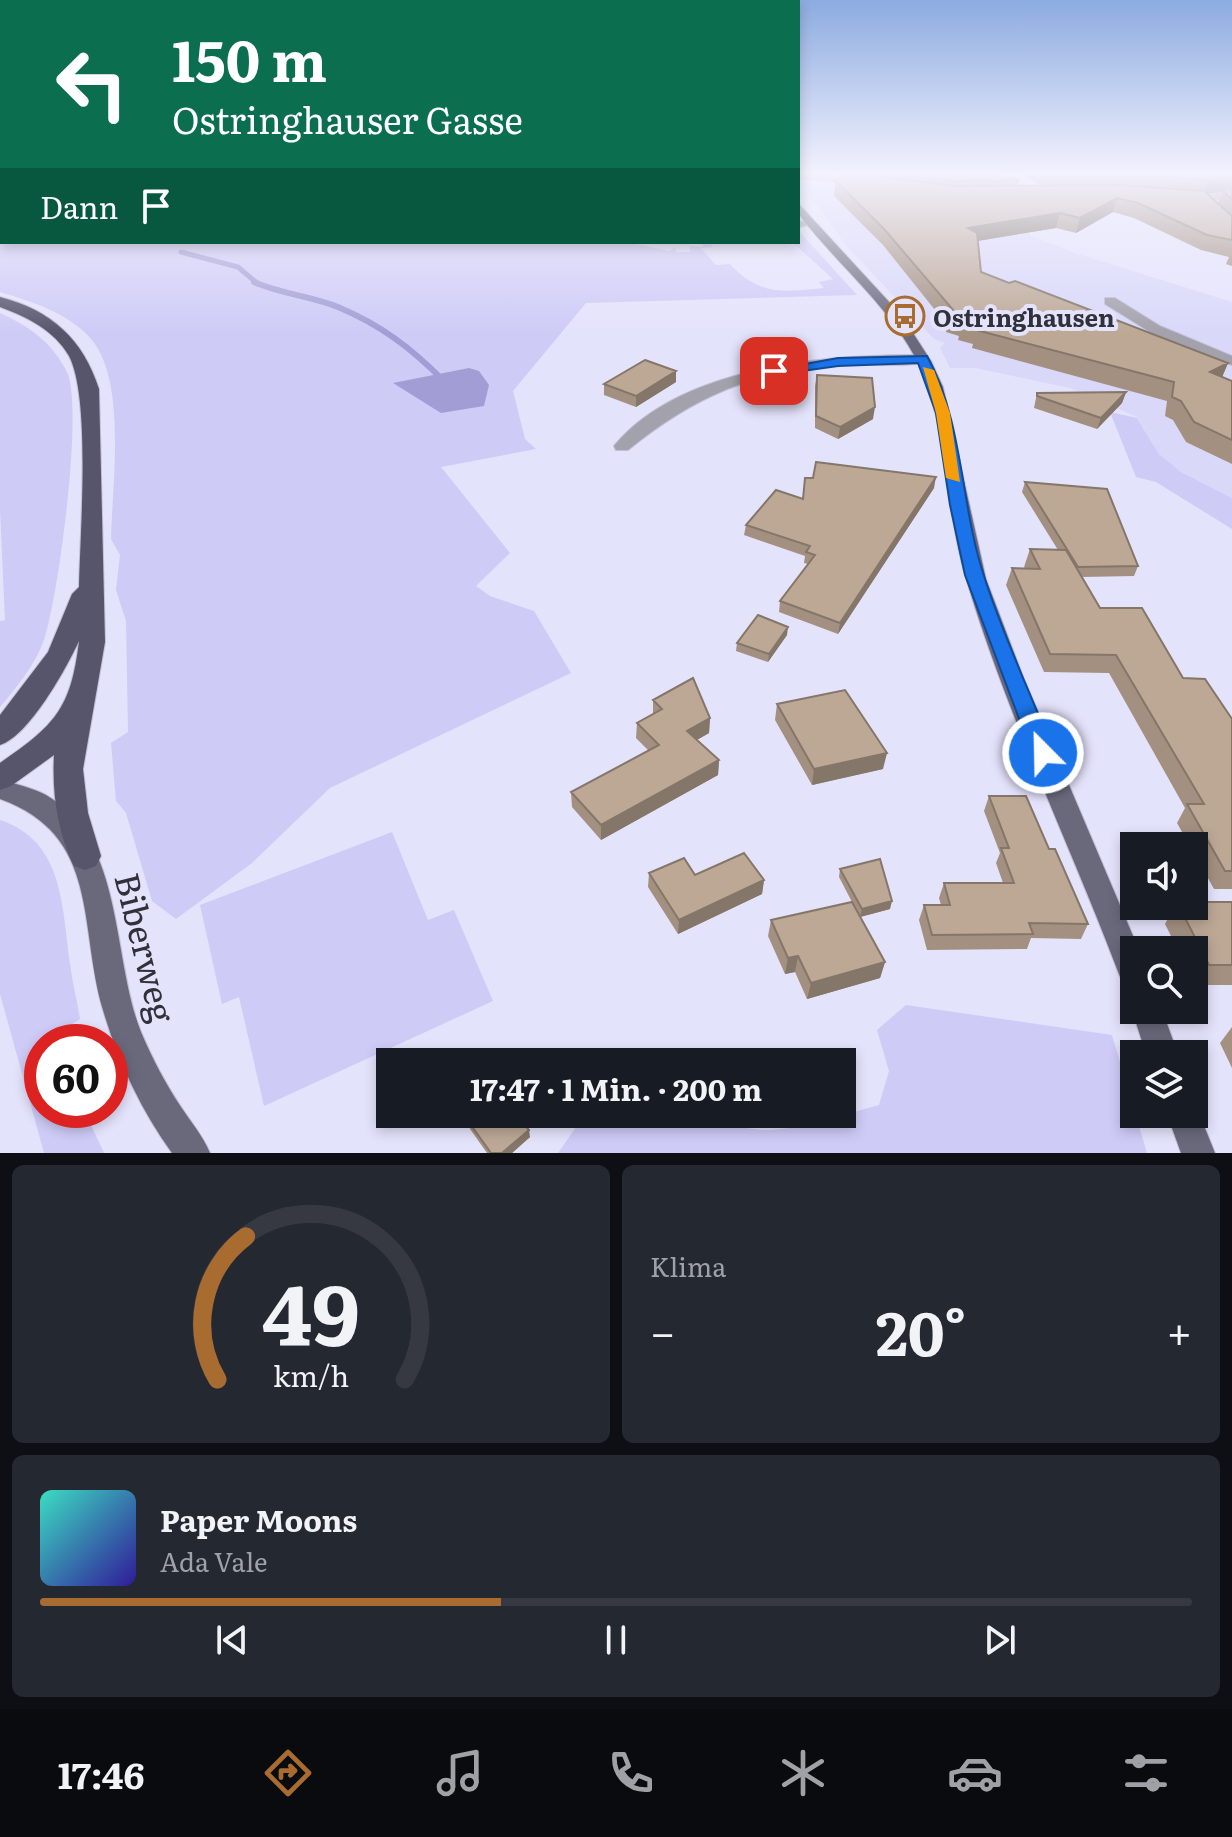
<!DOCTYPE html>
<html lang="de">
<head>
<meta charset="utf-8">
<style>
	body { margin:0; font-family:Literata,serif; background:#242831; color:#f1f3f6; height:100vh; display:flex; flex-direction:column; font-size:30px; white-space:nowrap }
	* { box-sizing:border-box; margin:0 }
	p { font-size:26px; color:#9ea1a6 }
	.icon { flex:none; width:44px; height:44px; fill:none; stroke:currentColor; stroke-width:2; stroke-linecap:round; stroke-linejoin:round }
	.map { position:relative; height:1153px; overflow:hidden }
	.panel { display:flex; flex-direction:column; gap:12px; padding:12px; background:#0d0f14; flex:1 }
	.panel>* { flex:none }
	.banner { position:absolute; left:0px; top:0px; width:800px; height:244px; box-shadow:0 4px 12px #0003; background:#0b6e4f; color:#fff; overflow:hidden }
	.buttons { position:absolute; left:1120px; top:832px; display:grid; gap:16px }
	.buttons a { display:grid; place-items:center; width:88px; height:88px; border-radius:0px; background:#171b24; box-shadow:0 4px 12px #0003; font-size:40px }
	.speed { position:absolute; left:24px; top:1024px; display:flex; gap:16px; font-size:40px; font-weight:700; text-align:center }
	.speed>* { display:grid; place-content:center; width:104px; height:104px; border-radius:50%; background:#171b24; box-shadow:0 4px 12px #0003; line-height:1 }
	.speed .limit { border:12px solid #d22; background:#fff; color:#111 }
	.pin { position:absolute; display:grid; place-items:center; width:68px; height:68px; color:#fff; margin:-34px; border-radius:16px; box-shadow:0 4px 12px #0006 }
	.me { position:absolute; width:88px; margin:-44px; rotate:337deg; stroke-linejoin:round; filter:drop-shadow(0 0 6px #0008) }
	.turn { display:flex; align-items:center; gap:28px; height:168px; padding:0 40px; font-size:36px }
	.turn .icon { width:104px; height:104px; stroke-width:2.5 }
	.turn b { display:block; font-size:56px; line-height:68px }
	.then { display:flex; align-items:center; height:76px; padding:0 40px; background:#0003; gap:16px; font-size:30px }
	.big { font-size:60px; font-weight:700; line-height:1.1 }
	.panel .widget { flex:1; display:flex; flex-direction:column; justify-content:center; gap:12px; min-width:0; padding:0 28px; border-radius:12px; background:#242831 }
	.panel .dial { align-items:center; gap:0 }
	.dial svg { height:208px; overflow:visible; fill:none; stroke:#363941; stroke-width:7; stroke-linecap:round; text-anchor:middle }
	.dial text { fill:#f1f3f6; stroke:none }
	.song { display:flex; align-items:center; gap:24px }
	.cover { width:96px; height:96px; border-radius:12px; background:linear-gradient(135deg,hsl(170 70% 55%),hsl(250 70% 35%)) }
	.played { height:8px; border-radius:4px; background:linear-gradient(90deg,#a96c30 40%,#363941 40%) }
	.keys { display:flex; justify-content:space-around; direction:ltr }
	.heat { display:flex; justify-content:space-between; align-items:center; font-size:44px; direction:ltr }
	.panel .tiles { flex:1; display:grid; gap:12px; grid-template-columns:1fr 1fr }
	.widget:last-child { grid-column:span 2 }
	.trip { position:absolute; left:376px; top:1048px; width:480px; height:80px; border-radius:0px; background:#171b24; box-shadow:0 4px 12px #0003; font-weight:700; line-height:80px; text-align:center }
	.tab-bar { display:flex; height:128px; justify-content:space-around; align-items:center; background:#090b0e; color:#9ea1a6 }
	.tab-bar .icon { width:56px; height:56px }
	.tab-bar .selected { color:#a96c30 }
	.tab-bar b { font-size:36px; color:#f1f3f6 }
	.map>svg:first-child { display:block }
	.built { fill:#d9d8f9 }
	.green { fill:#cecbf7 }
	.water { fill:#a29ed5 }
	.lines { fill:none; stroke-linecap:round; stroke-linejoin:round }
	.stream-far1 { stroke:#a29ed5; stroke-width:5 }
	.stream { stroke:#a29ed5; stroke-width:6 }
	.minor-casing { stroke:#c0bfd5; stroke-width:2 }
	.primary-casing { stroke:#c0bfd5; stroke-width:2 }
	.motorway-casing { stroke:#c0bfd5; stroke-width:2 }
	.minor { fill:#a2a1ac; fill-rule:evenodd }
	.primary { fill:#6a697c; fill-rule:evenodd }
	.motorway { fill:#56556b; fill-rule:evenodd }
	.wall { fill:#a39081; fill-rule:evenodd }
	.shaded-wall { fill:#847669 }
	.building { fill:#bda896; stroke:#847669; stroke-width:2 }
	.route { fill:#1a73e8; stroke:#114b97; stroke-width:2 }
	.slow { fill:#f59e0b }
	.labels { text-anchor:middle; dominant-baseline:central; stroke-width:8; stroke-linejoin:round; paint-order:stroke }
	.far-poi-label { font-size:24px; font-weight:bold; fill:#31313b; stroke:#e4e3fc; text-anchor:start }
	.near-street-label { font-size:34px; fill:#31313b; stroke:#e4e3fc }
</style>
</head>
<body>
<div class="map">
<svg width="1232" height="1153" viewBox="0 0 1232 1153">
	<rect width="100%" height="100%" fill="#e4e3fc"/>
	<path class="built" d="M801 183 950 203 1069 251 1232 302V498L1181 472 1159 454 1137 417 1070 388 975 368H950L940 348 945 343 934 339 846 245Z"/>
	<path class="green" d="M0 172 2 242H626L669 251 676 247V252H690V246L703 247V242H711L713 247 701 248 716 265 730 264C759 296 785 292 824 288L819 282 833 279 792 242H798V230L857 295 586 303 513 391 525 439 536 449 441 467 510 553 476 586 490 596 534 611 571 673 330 788 252 863 176 919 152 901 126 813 116 801 111 743 128 732 126 621 116 590 120 555 111 539C112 486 127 383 92 340 69 313 33 302 0 292Z
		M0 313C29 326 53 343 67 372 84 409 58 598 44 640 35 665 17 687 0 707V621L5 620 0 509Z
		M1110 412 1137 418 1159 454 1181 472 1232 498V529L1156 482 1136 477Z
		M0 820C64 841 62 907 70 963 72 981 77 1000 80 1019L62 1031 64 1042H42V1110H84L104 1153H44L0 994Z
		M392 832 428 920 454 910 493 1001 264 1106 239 997 222 1004 200 905Z
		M906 1005 1112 1035 1147 1153H558L585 1114H721C753 1150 839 1115 879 1105L889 1071 877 1030Z"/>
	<path class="water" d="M469 368 479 371 489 385 484 406 441 413 393 383Z"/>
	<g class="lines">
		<path class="stream-far1" d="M181 252 238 267 258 284"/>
		<path class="stream" d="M254 282C281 294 311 296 338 307 381 325 411 348 444 381"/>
		<g class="minor-casing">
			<path id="minor" d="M798 172 866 180 871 183 866 186 798 178Z
				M1232 193V199L1185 201 1180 198 1185 195Z
				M798 221 817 224 798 227Z
				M1105 298H1115L1160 326 1232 356V365L1150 332 1105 304Z
				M923 355 928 356V362C901 368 870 363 842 365 754 371 696 395 628 450H616L614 446C680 366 827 354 923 355Z"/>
		</g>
		<g class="primary-casing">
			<path id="primary" d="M798 203 902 316 931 361 943 387 986 579 1024 679 1139 950H1134V988L1123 984 1119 974C1069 842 1006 713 966 578 944 506 950 427 916 359 887 303 835 263 798 213Z
				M0 779C15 784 33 788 46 795 125 841 111 956 141 1032 152 1058 165 1083 181 1107 191 1122 203 1136 210 1153H172C141 1110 118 1061 103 1010 78 926 101 835 0 799Z
				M1134 1004V1010H1162L1178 1054H1146L1132 1010Z
				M1194 1101 1215 1153H1181L1167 1114H1194Z"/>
		</g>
		<g class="motorway-casing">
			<path id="motorway" d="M0 297C51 310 83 339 99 389L105 642 83 769 88 813 101 856 96 866 85 870 74 866C57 832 52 792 54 755L11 786 0 790V763C55 725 71 709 79 641 66 669 29 736 0 745V715L48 652 72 594 79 587C80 534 91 398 69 356 54 330 27 317 0 307Z"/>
		</g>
		<use href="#minor" class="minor"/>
		<use href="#primary" class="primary"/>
		<use href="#motorway" class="motorway"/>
	</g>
	<path class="wall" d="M863 172H970L1019 180 1018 185H1041L1017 172H1232V266L1226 264 1229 257 1201 250 1134 218 1113 212 1076 233 1056 228 977 241 981 272 1228 363 1222 377 1232 381V464L1186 442 1173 420 1165 416 1167 401 972 348 973 344 958 340 959 336 946 332 947 325 883 245 834 196 836 181 862 175ZM1222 192 1218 203 1207 194Z
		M676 371V382L636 407 604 395V384Z
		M817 375 873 419 838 439 815 428V386Z
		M1126 392 1122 403 1097 429 1034 408 1037 393Z
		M1025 482 1138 566 1134 576 1082 577 1100 608 1232 719V889H1214L1194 853V846H1190L1177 823 1185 808 1109 673 1044 672 1006 585 1012 568H1025L1024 567 1030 549 1058 550 1022 492Z
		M934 488 838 634 779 612 780 601 808 564 804 563 805 556 744 535 746 525 803 499Z
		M787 635 768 662 736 651 737 643Z
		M653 700 710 718 709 733 697 740 719 760 718 775 601 840 572 807 571 792 649 751 636 738 637 723 653 714Z
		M777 704 883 769 812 785 775 720Z
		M989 796 1049 849 1088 924 1081 939 1031 938 1027 949 927 950 919 920 924 905H941L939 898 944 883H1003L996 863 1000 853 984 811Z
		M840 869 890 909 860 917 885 962 880 978 807 999 795 972 785 974 768 936 771 920 852 902 839 877Z
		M649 873 695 875 764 880 762 894 678 934 648 887Z
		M1232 902V985H1195L1194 983V950H1178L1165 924 1175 906H1194Z
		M1232 1027V1068L1220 1043Z
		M468 1121 530 1137 512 1153H487L470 1129Z"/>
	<path class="shaded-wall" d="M1232 177V191L1222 190V192L1203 194 1208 180Z
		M1117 198 1113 212 1076 233 1080 218Z
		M1060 213 1056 228 965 243 968 228Z
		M1228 363 1220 382 1210 372Z
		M676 371V382L636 407V396Z
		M1126 392 1122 403 1097 429 1101 418Z
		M875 407 873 419 838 439 840 427Z
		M936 477 934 488 838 634 840 623Z
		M788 627 787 635 768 662 769 654Z
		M710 718 709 733 686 746 687 731Z
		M887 753 883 769 812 785 814 769Z
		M719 760 718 775 601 840V825Z
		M764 880 762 894 678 934 679 920Z
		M892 901 890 909 860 917 862 909Z
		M798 956 795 972 785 974 788 958Z
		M885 962 880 978 807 999 811 983Z
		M529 1130 530 1137 512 1153H502Z"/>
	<path class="building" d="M882 172H970L1019 180 954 181Z
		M1046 172H1232V177L1208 180 1119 173H1049Z
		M849 173 955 186 1119 185 1204 191 1232 216V240L1207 235 1138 203 1117 198 1080 218 1060 213 968 228 977 233 981 272 1009 283 1015 281 1228 363 1210 372 1232 381V440L1194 422 1181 401 1172 397 1174 382 976 330 979 326 962 322 965 319 949 314 954 311 885 230 836 181Z
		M1232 188V199L1222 190Z
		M645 360 676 371 636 396 604 384Z
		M817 375 872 378 875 407 840 427 816 416Z
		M1126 392 1101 418 1037 396V393Z
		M816 462 936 477 840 623 780 601 815 555 806 552 810 546 746 525 776 490 803 499 805 478H813Z
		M1025 482 1107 489 1138 566 1078 567Z
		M1030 549 1066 550 1100 608H1142L1183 678 1205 679 1232 719V871H1225L1187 804H1204L1116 655 1050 654 1012 568 1040 569Z
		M758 615 788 627 769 654 737 643Z
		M693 678 710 718 687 731 719 760 601 825 571 792 659 745 637 723 662 709 653 700Z
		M845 690 887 753 814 769 777 704Z
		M989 796H1026L1049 849H1055L1088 924 1029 923 1033 934 932 935 924 905H950L944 883H1014L1001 848H1009Z
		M744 853 764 880 679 920 649 873 684 858 695 875Z
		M880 859 892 901 862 909 840 869Z
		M852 902 885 962 811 983 798 956 788 958 771 920Z
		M1194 902H1232V965H1209L1179 906H1194Z
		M477 1114H516L529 1130 502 1153H491L468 1121Z"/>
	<linearGradient id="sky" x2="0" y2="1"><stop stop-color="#8cabe0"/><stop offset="0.52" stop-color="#f3f2fe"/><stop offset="1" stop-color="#f3f2fe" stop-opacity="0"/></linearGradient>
	<rect width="1232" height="333" fill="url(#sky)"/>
	<path class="route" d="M927 356C964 423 960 504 984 576 1003 636 1031 694 1054 753L1043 761 1032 753 965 575 950 505 936 413 918 363 838 366 774 375 767 371 838 358Z"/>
	<path class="slow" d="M923 367 934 370 950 413 960 482 946 478 936 413Z"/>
	<defs>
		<g id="bus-ring" transform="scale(2)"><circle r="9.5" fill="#e4e3fc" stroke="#a96c30" stroke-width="1.5"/><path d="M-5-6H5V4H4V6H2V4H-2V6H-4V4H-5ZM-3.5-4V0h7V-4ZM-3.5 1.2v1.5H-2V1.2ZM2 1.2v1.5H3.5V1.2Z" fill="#a96c30"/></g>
	</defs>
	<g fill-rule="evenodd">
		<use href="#bus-ring" x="905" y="316"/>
	</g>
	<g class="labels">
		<g class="far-poi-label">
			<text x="933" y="316">Ostringhausen</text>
		</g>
		<g class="near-street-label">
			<text transform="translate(147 947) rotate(76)">Biberweg</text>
		</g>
	</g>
</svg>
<div class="buttons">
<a><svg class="icon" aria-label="sound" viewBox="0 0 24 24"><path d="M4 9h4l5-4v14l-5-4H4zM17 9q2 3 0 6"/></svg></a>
<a><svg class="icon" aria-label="search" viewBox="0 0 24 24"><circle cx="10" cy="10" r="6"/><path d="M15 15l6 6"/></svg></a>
<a><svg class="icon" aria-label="layers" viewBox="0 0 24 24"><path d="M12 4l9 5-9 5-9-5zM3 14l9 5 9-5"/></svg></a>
</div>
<div class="speed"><div class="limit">60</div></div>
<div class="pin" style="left:774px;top:371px;background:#d93025"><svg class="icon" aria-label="arrive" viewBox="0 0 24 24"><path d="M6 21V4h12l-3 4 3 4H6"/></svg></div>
<svg class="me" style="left:1043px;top:753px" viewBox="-20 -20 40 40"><circle r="17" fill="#1a73e8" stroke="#fff" stroke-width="3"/><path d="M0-11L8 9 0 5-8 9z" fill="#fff"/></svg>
<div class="trip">17:47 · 1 Min. · 200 m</div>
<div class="banner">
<div class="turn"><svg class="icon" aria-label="left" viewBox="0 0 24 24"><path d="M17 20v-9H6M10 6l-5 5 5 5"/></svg><div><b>150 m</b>Ostringhauser Gasse</div></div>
<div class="then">Dann<svg class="icon" aria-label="arrive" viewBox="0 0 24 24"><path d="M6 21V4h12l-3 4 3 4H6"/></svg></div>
</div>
</div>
<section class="panel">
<div class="tiles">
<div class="widget dial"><svg viewBox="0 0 100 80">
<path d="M14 69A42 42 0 1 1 86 69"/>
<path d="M14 69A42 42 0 0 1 25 14" stroke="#a96c30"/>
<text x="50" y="56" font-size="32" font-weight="700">49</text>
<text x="50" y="72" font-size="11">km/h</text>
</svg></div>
<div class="widget"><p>Klima</p>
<div class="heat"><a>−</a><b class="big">20°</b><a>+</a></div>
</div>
<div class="widget">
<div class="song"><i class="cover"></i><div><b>Paper Moons</b><p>Ada Vale</p></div></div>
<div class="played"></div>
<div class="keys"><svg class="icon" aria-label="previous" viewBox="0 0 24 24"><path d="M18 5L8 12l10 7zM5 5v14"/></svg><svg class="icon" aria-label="pause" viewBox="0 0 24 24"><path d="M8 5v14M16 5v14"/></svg><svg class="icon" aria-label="next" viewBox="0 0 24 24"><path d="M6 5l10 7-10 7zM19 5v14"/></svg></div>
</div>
</div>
</section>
<nav class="tab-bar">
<b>17:46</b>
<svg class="icon selected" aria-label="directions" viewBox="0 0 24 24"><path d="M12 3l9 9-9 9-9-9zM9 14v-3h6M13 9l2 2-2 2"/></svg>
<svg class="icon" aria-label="music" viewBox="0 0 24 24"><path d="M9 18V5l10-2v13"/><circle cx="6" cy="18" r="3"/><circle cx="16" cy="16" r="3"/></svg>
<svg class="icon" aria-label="phone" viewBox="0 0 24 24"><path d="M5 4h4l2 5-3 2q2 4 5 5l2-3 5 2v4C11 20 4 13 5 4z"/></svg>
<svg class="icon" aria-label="climate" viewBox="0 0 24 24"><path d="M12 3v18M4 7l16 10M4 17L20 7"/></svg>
<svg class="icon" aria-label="car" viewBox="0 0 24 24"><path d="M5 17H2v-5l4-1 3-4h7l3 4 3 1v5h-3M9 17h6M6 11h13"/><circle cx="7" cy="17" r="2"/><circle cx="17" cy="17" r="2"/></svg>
<svg class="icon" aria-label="filters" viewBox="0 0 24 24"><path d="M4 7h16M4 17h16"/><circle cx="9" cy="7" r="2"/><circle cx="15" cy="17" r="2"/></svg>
</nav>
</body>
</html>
